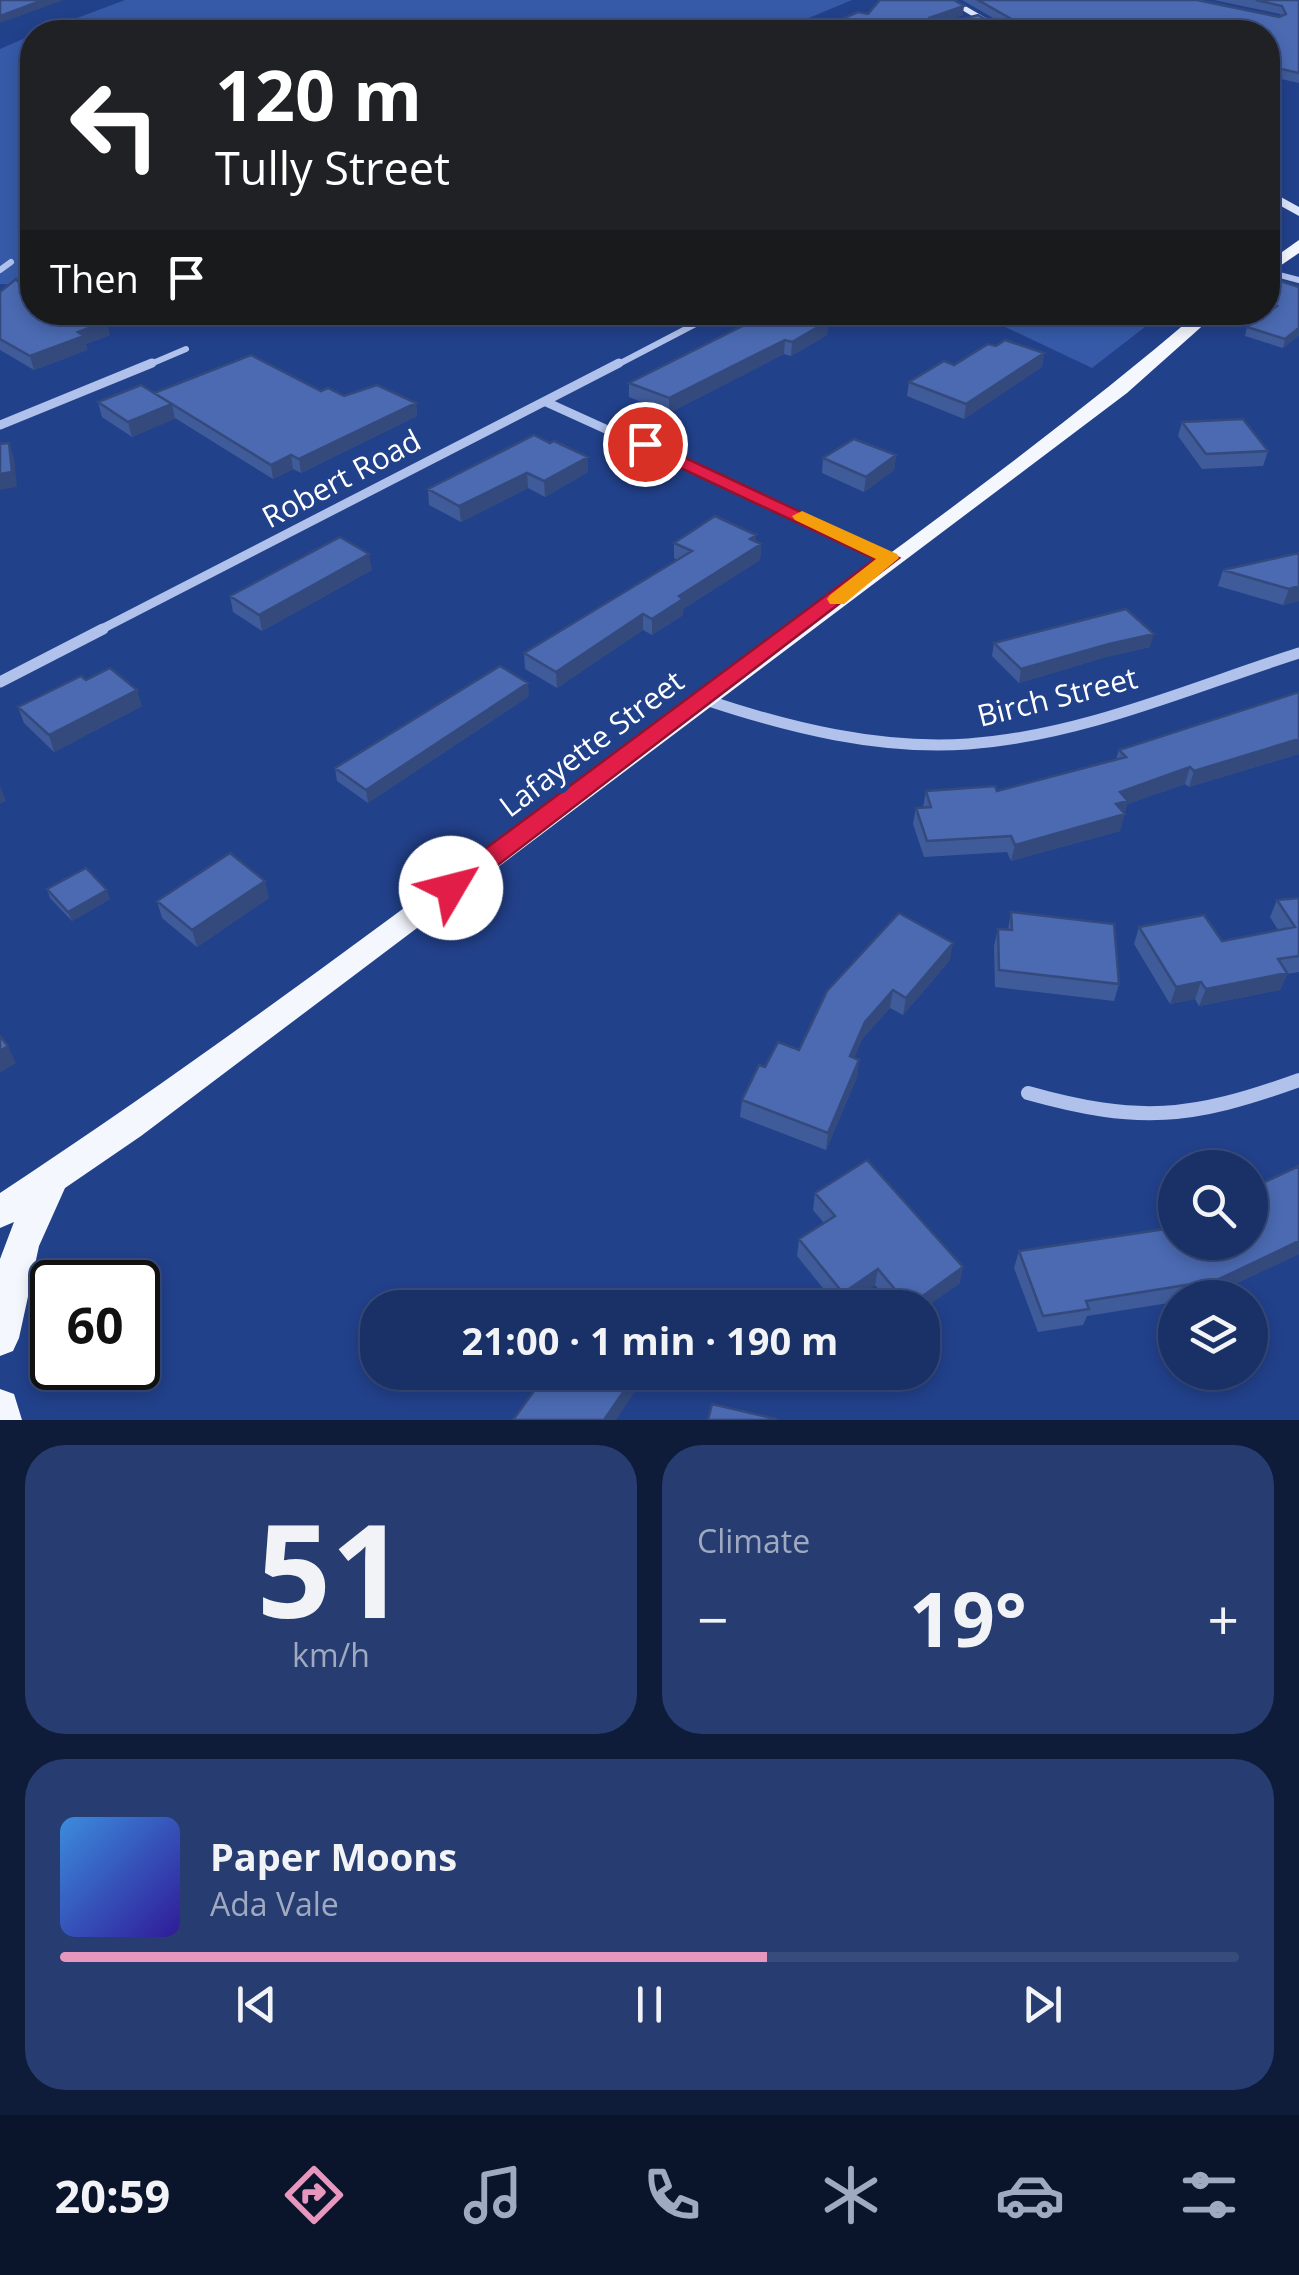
<!DOCTYPE html>
<html lang="en">
<head>
<meta charset="utf-8">
<style>
	body { margin:0; font-family:"Open Sans",sans-serif; background:#273d71; color:#f1f3f6; height:100vh; display:flex; flex-direction:column; font-size:38px; white-space:nowrap }
	* { box-sizing:border-box; margin:0 }
	p { font-size:32px; color:#9fa9c0 }
	.icon { flex:none; width:55px; height:55px; fill:none; stroke:currentColor; stroke-width:2; stroke-linecap:round; stroke-linejoin:round }
	.map { position:relative; height:1420px; overflow:hidden }
	.details { display:flex; flex-direction:column; gap:25px; padding:25px; background:#0e1b39; flex:1 }
	.details>* { flex:none }
	.hud { position:absolute; left:20px; top:20px; width:1260px; height:305px; border-radius:40px; box-shadow:0 5px 15px #0003,0 0 0 2px #384c7c; background:#202124; color:#fff; overflow:hidden }
	.buttons { position:absolute; left:1158px; top:1150px; display:grid; gap:20px }
	.buttons a { display:grid; place-items:center; width:110px; height:110px; border-radius:50%; background:#1a3168; box-shadow:0 5px 15px #0003,0 0 0 2px #384c7c; font-size:50px }
	.speed { position:absolute; left:30px; top:1260px; display:flex; gap:20px; font-size:50px; font-weight:700; text-align:center }
	.speed>* { display:grid; place-content:center; width:130px; height:130px; border-radius:50%; background:#1a3168; box-shadow:0 5px 15px #0003,0 0 0 2px #384c7c; line-height:1 }
	.speed .limit { border:5px solid #111; border-radius:15px; background:#fff; color:#111 }
	.pin { position:absolute; display:grid; place-items:center; width:85px; height:85px; color:#fff; margin:-42px; border:5px solid #fff; border-radius:50%; box-shadow:0 2px 10px #0007 }
	.me { position:absolute; width:110px; margin:-55px; rotate:53deg; stroke-linejoin:round; filter:drop-shadow(0 0 8px #0008) }
	.turn { display:flex; align-items:center; gap:35px; height:210px; padding:0 30px; font-size:45px }
	.turn .icon { width:130px; height:130px; stroke-width:2.5 }
	.turn b { display:block; font-size:70px; line-height:85px }
	.then { display:flex; align-items:center; height:95px; padding:0 30px; background:#0003; gap:20px; font-size:38px }
	.big { font-size:75px; font-weight:700; line-height:1.1 }
	.details .card { flex:1; display:flex; flex-direction:column; justify-content:center; gap:15px; min-width:0; padding:0 35px; border-radius:40px; background:#273d71 }
	.details .dial { align-items:center; gap:0 }
	.dial b { font-size:130px; line-height:1 }
	.song { display:flex; align-items:center; gap:30px }
	.cover { width:120px; height:120px; border-radius:15px; background:linear-gradient(135deg,hsl(210 70% 55%),hsl(250 70% 35%)) }
	.played { height:10px; border-radius:5px; background:linear-gradient(90deg,#e797bd 60%,#384c7c 60%) }
	.keys { display:flex; justify-content:space-around; direction:ltr }
	.heat { display:flex; justify-content:space-between; align-items:center; font-size:55px; direction:ltr }
	.details .tiles { flex:1; display:grid; gap:25px; grid-template-columns:1fr 1fr }
	.card:last-child { grid-column:span 2 }
	.trip { position:absolute; left:360px; top:1290px; width:580px; height:100px; border-radius:40px; background:#1a3168; box-shadow:0 5px 15px #0003,0 0 0 2px #384c7c; font-weight:700; line-height:100px; text-align:center }
	.dock { display:flex; height:160px; justify-content:space-around; align-items:center; background:#0a142a; color:#9fa9c0 }
	.dock .icon { width:70px; height:70px }
	.dock .selected { color:#e797bd }
	.dock b { font-size:45px; color:#f1f3f6 }
	.map>svg:first-child { display:block }
	.green { fill:#365aa8 }
	.lines { fill:none; stroke-linecap:round; stroke-linejoin:round }
	.minor-far3 { stroke:#b0c2eb; stroke-width:6 }
	.minor-far2 { stroke:#b0c2eb; stroke-width:9 }
	.minor-far1 { stroke:#b0c2eb; stroke-width:11 }
	.minor { stroke:#b0c2eb; stroke-width:14 }
	.secondary { fill:#dbe4f9; fill-rule:evenodd }
	.primary { fill:#f4f7fe; fill-rule:evenodd }
	.wall { fill:#405b99 }
	.shaded-wall { fill:#344a7d }
	.building { fill:#4b6ab2; stroke:#344a7d; stroke-width:2.5 }
	.route { fill:#e11d48; stroke:#92132f; stroke-width:2.5 }
	.slow { fill:#f59e0b }
	.labels { text-anchor:middle; dominant-baseline:central; stroke-width:10; stroke-linejoin:round; paint-order:stroke }
	.street-label { font-size:30px; fill:#fff; stroke:#22418b }
</style>
</head>
<body>
<div class="map">
<svg width="1299" height="1420" viewBox="0 0 1299 1420">
	<rect width="100%" height="100%" fill="#22418b"/>
	<path class="green" d="M125 0H852L775 32H40Z
		M32 35V285L0 284V49Z
		M896 313 1163 312V313L1092 368 980 315Z"/>
	<g class="lines">
		<path class="minor-far3" d="M0 270 11 262
			M1268 272 1299 280
			M146 366 186 349
			M615 366 705 319"/>
		<path class="minor-far2" d="M546 402 890 558
			M0 425 152 363
			M98 631 619 363"/>
		<path class="minor-far1" d="M0 682 103 629
			M706 700C790 728 879 750 968 744 1082 736 1192 687 1299 653"/>
		<path class="minor" d="M1028 1093C1139 1124 1191 1119 1299 1080"/>
		<path class="secondary" d="M945 0H955L1010 32H999Z
			M1268 190 1299 207V216L1268 199Z"/>
		<path class="primary" d="M1299 240V253L1268 274V262Z
			M1199 312H1218L1127 393 141 1136 65 1188 39 1246 19 1338 13 1351 0 1356V1259L14 1222 0 1228V1193C210 1055 411 902 614 753 811 610 1013 470 1199 312Z
			M0 1389 14 1394 22 1420H0Z"/>
	</g>
	<path class="wall" d="M962 0H1197L1279 17 1281 16 1280 14 1214 0H1299V83L1268 76V32H812L868 14 963 15 928 26 929 28 1007 26Z
		M1268 277 1299 335 1283 348 1245 336 1247 327 1268 312Z
		M0 292 31 298 110 335 86 344 87 350 34 370 0 350Z
		M828 321 827 335 791 356 784 354 669 413 629 397V383Z
		M996 346 1044 353 1042 367 964 419 907 396 909 382 954 365Z
		M321 391 344 396 416 403 417 416 301 473 293 469 273 479 175 418 132 437 102 417 98 402 154 393Z
		M1182 422 1268 451 1263 466 1202 469 1178 436Z
		M534 435 588 472 545 497 528 488 461 522 429 505 428 489Z
		M896 455 894 470 864 492 822 473 823 458Z
		M756 542 761 544 760 560 683 609V615L652 635 643 630 557 688 525 669 524 653 677 560 674 558V543Z
		M1299 553V601L1283 605 1218 586 1223 570Z
		M372 570 262 631 233 612 230 596Z
		M994 643 1150 647 1106 657 1019 683 992 656Z
		M86 680 142 706 54 752 24 723 18 707Z
		M1299 692V754L1189 787 1185 784 1127 804 1120 831 1011 861 1007 852 924 857 913 824 916 808 923 807 926 791H997L1116 759 1119 750Z
		M529 696 368 803 337 781 335 768Z
		M47 889 110 899 72 921 50 898Z
		M269 898 197 947 162 918 157 901Z
		M1299 898V972L1287 974 1280 990 1199 1006 1195 999 1170 1004 1134 944 1139 927 1222 941 1278 930 1270 917 1277 900Z
		M1011 912 1119 984 1114 1001 995 987 994 946 998 929 1008 930Z
		M899 913 950 960 903 1015 890 1008 862 1039 854 1058 859 1060 857 1077 826 1150 740 1117 742 1100 765 1067 799 1050Z
		M1299 1166V1254L1209 1296 1175 1298V1302L1087 1316 1083 1325 1038 1332 1014 1268 1019 1251 1165 1229Z
		M815 1193 963 1267 959 1284 922 1308H894L875 1285 843 1308H839L797 1256 799 1239 824 1223 813 1210Z"/>
	<path class="shaded-wall" d="M43 0H64L0 23V16Z
		M964 6 963 15 928 26 926 23 929 18Z
		M107 321 110 335 86 344 87 350 34 370 30 356 78 332Z
		M828 321 827 335 791 356 792 342Z
		M1299 328V335L1283 348 1285 339Z
		M785 340 784 354 669 413V398Z
		M1044 353 1042 367 964 419 966 404Z
		M416 403 417 416 301 473 299 459Z
		M172 404 175 419 132 437 128 422Z
		M9 443 14 458 17 487 0 490V474Z
		M291 455 293 469 273 479 271 465Z
		M896 455 894 470 864 492 866 477Z
		M588 457V472L545 497 544 481Z
		M527 473 528 488 461 522 459 506Z
		M756 535 755 548 761 544 760 560 683 609V615L652 635V619Z
		M369 554 372 570 262 631 259 615Z
		M1299 586V601L1283 605 1289 589Z
		M643 614V630L557 688 556 672Z
		M1154 634 1150 647 1106 657 1019 683 1021 669 1109 644Z
		M528 683 529 696 368 803 366 790Z
		M137 690 142 706 54 752 49 735Z
		M1299 739V754L1189 787 1194 771Z
		M1190 767 1185 784 1127 804 1120 831 1011 861 1015 845 1120 792Z
		M0 785 6 801 0 804Z
		M265 881 269 898 197 947 192 930Z
		M107 890 110 899 72 921 68 912Z
		M953 943 950 960 903 1015 906 998Z
		M1287 973 1280 990 1199 1006 1206 989Z
		M1201 982 1195 999 1170 1004 1176 987Z
		M893 990 890 1008 862 1039 848 1073 850 1056 865 1022Z
		M8 1046 16 1063 0 1073V1051Z
		M859 1060 857 1077 826 1150 828 1133Z
		M1299 1241V1254L1209 1296 1217 1280Z
		M963 1267 959 1284 922 1310V1308H909Z
		M878 1269 875 1285 843 1308H841L843 1293Z
		M637 1372H648L616 1420H604Z"/>
	<path class="building" d="M0 0H43L0 16Z
		M880 0H954L964 6 929 18 926 23 929 28 978 15 998 26H1014L1013 20 978 0H1197L1279 17 1286 14 1282 6 1256 0H1299V73L1268 66V32H812L858 12 868 14Z
		M1268 277 1299 287V328L1285 339 1247 327 1277 306 1268 302Z
		M16 279 31 298H32V312H90L107 321 78 332 84 336 30 356 0 339V292Z
		M770 312H804L828 321 792 342 785 340 669 398 629 383Z
		M1005 340 1044 353 966 404 909 382 944 361 954 365 988 344 996 346Z
		M251 355 321 391 328 388 344 396 377 385 416 403 299 459 291 455 271 465 154 393Z
		M141 385 172 404 128 422 98 402Z
		M1243 419 1268 451 1206 454 1182 422Z
		M534 435 550 443 554 441 588 457 544 481 527 473 459 506 428 489Z
		M854 439 896 455 866 477 823 458Z
		M9 443 12 472 0 474V444Z
		M715 516 756 535 750 539 761 544 679 596 683 599 652 619 643 614 556 672 524 653 692 551 674 543Z
		M340 537 369 554 259 615 230 596Z
		M1299 553V586L1289 589 1223 570Z
		M1126 609 1154 634 1109 644 1021 669 994 643Z
		M500 666 528 683 366 790 335 768Z
		M110 668 137 690 49 735 18 707 81 676 86 680Z
		M1299 692V739L1194 771 1190 767 1120 792 1128 801 1116 804 1125 814 1015 845 1011 836 927 841 916 808 931 807 926 791 995 786 997 791 1126 757 1119 750Z
		M230 853 265 881 192 930 157 901Z
		M86 868 107 890 68 912 47 889Z
		M1299 898V956L1278 959 1287 973 1206 989 1201 982 1176 987 1139 927 1204 915 1222 941 1295 927 1277 900Z
		M1011 912 1114 924 1119 984 999 970 998 929 1012 930Z
		M899 913 953 943 906 998 893 990 865 1022 850 1056 859 1060 828 1133 742 1100 759 1065 765 1067 778 1042 799 1050 827 991Z
		M0 1036 8 1046 0 1051Z
		M867 1160 963 1267 909 1306 878 1269 843 1293 799 1239 835 1216 815 1193Z
		M1299 1166V1241L1217 1280 1086 1301 1089 1309 1043 1316 1019 1251 1165 1229 1175 1225V1242H1250V1189Z
		M548 1372H637L604 1420H513Z
		M712 1404 776 1419V1420H708Z"/>
	<path class="route" d="M645 439 899 558 460 894H442L438 888 442 881 875 559 638 448V440Z"/>
	<path class="slow" d="M802 511 897 554 899 558 844 604H830L827 599 830 595 876 559 795 520 792 516Z"/>
	<g class="labels">
		<g class="street-label">
			<text transform="translate(341 478) rotate(-28)">Robert Road</text>
			<text transform="translate(1057 696) rotate(-14)">Birch Street</text>
			<text transform="translate(591 743) rotate(-37)">Lafayette Street</text>
		</g>
	</g>
</svg>
<div class="buttons">
<a><svg class="icon" aria-label="search" viewBox="0 0 24 24"><circle cx="10" cy="10" r="6"/><path d="M15 15l6 6"/></svg></a>
<a><svg class="icon" aria-label="layers" viewBox="0 0 24 24"><path d="M12 4l9 5-9 5-9-5zM3 14l9 5 9-5"/></svg></a>
</div>
<div class="speed"><div class="limit">60</div></div>
<div class="pin" style="left:645px;top:444px;background:#d93025"><svg class="icon" aria-label="arrive" viewBox="0 0 24 24"><path d="M6 21V4h12l-3 4 3 4H6"/></svg></div>
<svg class="me" style="left:451px;top:888px" viewBox="-20 -20 40 40"><circle r="19" fill="#fff"/><path d="M0-13L10 11 0 6-10 11z" fill="#e11d48"/></svg>
<div class="trip">21:00 · 1 min · 190 m</div>
<div class="hud">
<div class="turn"><svg class="icon" aria-label="left" viewBox="0 0 24 24"><path d="M17 20v-9H6M10 6l-5 5 5 5"/></svg><div><b>120 m</b>Tully Street</div></div>
<div class="then">Then<svg class="icon" aria-label="arrive" viewBox="0 0 24 24"><path d="M6 21V4h12l-3 4 3 4H6"/></svg></div>
</div>
</div>
<section class="details">
<div class="tiles">
<div class="card dial"><b>51</b><p>km/h</p></div>
<div class="card"><p>Climate</p>
<div class="heat"><a>−</a><b class="big">19°</b><a>+</a></div>
</div>
<div class="card">
<div class="song"><i class="cover"></i><div><b>Paper Moons</b><p>Ada Vale</p></div></div>
<div class="played"></div>
<div class="keys"><svg class="icon" aria-label="previous" viewBox="0 0 24 24"><path d="M18 5L8 12l10 7zM5 5v14"/></svg><svg class="icon" aria-label="pause" viewBox="0 0 24 24"><path d="M8 5v14M16 5v14"/></svg><svg class="icon" aria-label="next" viewBox="0 0 24 24"><path d="M6 5l10 7-10 7zM19 5v14"/></svg></div>
</div>
</div>
</section>
<nav class="dock">
<b>20:59</b>
<svg class="icon selected" aria-label="directions" viewBox="0 0 24 24"><path d="M12 3l9 9-9 9-9-9zM9 14v-3h6M13 9l2 2-2 2"/></svg>
<svg class="icon" aria-label="music" viewBox="0 0 24 24"><path d="M9 18V5l10-2v13"/><circle cx="6" cy="18" r="3"/><circle cx="16" cy="16" r="3"/></svg>
<svg class="icon" aria-label="phone" viewBox="0 0 24 24"><path d="M5 4h4l2 5-3 2q2 4 5 5l2-3 5 2v4C11 20 4 13 5 4z"/></svg>
<svg class="icon" aria-label="climate" viewBox="0 0 24 24"><path d="M12 3v18M4 7l16 10M4 17L20 7"/></svg>
<svg class="icon" aria-label="car" viewBox="0 0 24 24"><path d="M5 17H2v-5l4-1 3-4h7l3 4 3 1v5h-3M9 17h6M6 11h13"/><circle cx="7" cy="17" r="2"/><circle cx="17" cy="17" r="2"/></svg>
<svg class="icon" aria-label="filters" viewBox="0 0 24 24"><path d="M4 7h16M4 17h16"/><circle cx="9" cy="7" r="2"/><circle cx="15" cy="17" r="2"/></svg>
</nav>
</body>
</html>
